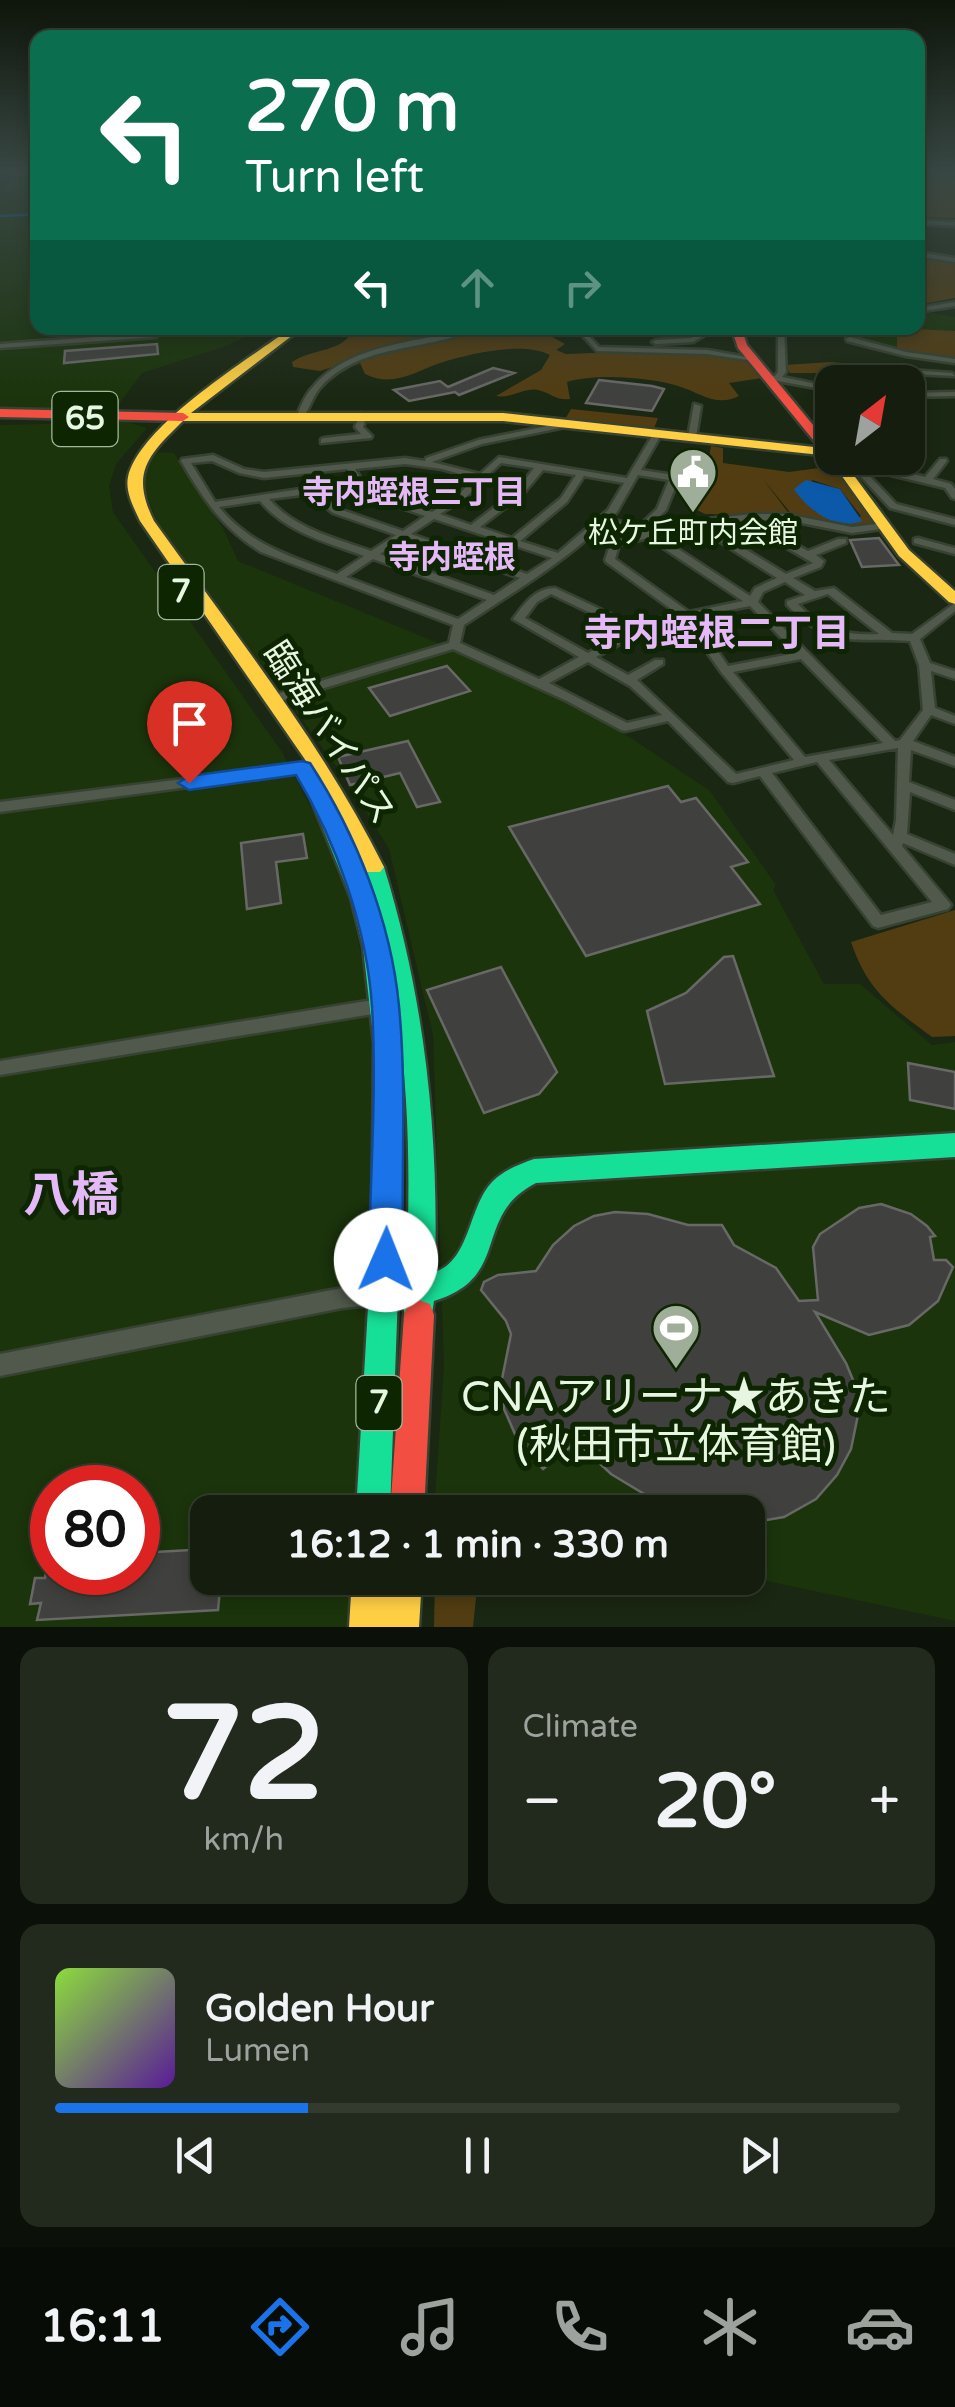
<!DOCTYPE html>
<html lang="en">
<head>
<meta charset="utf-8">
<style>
	body { margin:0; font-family:"Varela Round","Noto Sans JP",sans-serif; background:#212a1c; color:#f1f3f6; height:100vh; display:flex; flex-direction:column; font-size:38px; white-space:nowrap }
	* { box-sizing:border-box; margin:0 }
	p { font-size:32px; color:#9da29e }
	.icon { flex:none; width:55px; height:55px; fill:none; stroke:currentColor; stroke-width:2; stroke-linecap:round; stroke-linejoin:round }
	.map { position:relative; height:1627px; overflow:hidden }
	.drawer { display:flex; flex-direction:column; gap:20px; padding:20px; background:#0b1008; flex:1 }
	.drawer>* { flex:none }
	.hud { position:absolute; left:30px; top:30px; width:895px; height:305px; border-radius:20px; box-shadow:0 5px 15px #0003,0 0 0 2px #333b2e; background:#0b6e4f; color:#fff; overflow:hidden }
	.needle { width:65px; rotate:31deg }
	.fabs { position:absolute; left:815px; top:365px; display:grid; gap:20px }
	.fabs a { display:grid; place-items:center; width:110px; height:110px; border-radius:20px; background:#141d0e; box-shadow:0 5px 15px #0003,0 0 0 2px #333b2e; font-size:50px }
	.speed { position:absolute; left:30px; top:1465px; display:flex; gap:20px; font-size:50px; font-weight:700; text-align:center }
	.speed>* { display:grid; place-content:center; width:130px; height:130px; border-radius:50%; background:#141d0e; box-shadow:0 5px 15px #0003,0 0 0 2px #333b2e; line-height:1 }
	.speed .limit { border:15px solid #d22; background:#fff; color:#111 }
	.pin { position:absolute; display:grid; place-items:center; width:85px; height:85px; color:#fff; margin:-102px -42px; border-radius:50% 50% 50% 0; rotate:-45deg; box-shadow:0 0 10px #0007 }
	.pin .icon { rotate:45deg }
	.me { position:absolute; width:110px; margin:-55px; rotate:1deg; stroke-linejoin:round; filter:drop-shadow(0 0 8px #0008) }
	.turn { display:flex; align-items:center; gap:35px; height:210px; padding:0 50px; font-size:45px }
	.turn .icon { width:130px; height:130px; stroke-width:2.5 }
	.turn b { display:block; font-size:70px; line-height:85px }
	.lanes { display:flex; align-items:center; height:95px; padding:0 50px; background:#0003; justify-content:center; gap:50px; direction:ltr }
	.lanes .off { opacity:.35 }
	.big { font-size:75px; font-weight:700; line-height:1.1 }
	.drawer .tile { flex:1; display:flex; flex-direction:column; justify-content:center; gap:15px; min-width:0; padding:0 35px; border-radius:20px; background:#212a1c }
	.drawer .dial { align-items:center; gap:0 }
	.dial b { font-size:130px; line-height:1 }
	.song { display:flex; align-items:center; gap:30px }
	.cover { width:120px; height:120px; border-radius:15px; background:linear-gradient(135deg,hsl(90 70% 55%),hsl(270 70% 35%)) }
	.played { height:10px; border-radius:5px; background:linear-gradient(90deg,#1a73e8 30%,#333b2e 30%) }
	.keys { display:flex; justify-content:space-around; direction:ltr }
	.heat { display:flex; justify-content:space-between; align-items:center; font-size:55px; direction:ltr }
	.drawer .tiles { flex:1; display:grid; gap:20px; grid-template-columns:1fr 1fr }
	.tile:last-child { grid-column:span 2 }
	.trip { position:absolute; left:190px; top:1495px; width:575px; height:100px; border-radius:20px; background:#141d0e; box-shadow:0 5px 15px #0003,0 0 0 2px #333b2e; font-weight:700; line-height:100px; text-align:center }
	.menu { display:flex; height:160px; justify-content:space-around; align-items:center; background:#080c06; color:#9da29e }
	.menu .icon { width:70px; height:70px }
	.menu .selected { color:#1a73e8 }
	.menu b { font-size:45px; color:#f1f3f6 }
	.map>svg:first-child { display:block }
	.built { fill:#1b340b; fill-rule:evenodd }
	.green { fill:#523d12; fill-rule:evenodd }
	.water { fill:#0c59aa }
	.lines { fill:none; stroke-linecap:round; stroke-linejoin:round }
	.stream { stroke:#0c59aa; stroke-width:2.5 }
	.building { fill:#40413e; stroke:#686866; stroke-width:2.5 }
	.street-casing { stroke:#374232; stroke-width:5 }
	.fast-casing { stroke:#374232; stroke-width:5 }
	.slow-casing { stroke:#374232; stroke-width:5 }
	.jam-casing { stroke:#374232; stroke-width:5 }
	.street { fill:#50594b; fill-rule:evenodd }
	.fast { fill:#16e098; fill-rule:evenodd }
	.slow { fill:#ffcf43; fill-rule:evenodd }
	.jam { fill:#f24e42; fill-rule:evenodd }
	.route { fill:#1a73e8; stroke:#114b97; stroke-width:2.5 }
	.labels { text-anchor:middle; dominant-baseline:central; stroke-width:10; stroke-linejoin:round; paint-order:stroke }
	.far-poi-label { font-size:30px; fill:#e6f6e0; stroke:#0e2502 }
	.shield { fill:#0e2502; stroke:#a5b79d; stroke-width:2.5 }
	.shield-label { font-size:32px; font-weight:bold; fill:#e6f6e0 }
	.far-neighbourhood-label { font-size:32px; font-weight:bold; fill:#e5b8f8; stroke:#0e2502 }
	.far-quarter-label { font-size:32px; font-weight:bold; fill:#e5b8f8; stroke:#0e2502 }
	.street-label { font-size:35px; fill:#e6f6e0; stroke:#0e2502 }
	.neighbourhood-label { font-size:38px; font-weight:bold; fill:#e5b8f8; stroke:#0e2502 }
	.near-poi-label { font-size:42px; fill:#e6f6e0; stroke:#0e2502 }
	.near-quarter-label { font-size:48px; font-weight:bold; fill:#e5b8f8; stroke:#0e2502 }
</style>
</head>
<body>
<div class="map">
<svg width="955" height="1627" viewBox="0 0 955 1627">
	<rect width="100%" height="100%" fill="#1a2712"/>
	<path class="built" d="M14 171H37L38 328H266L223 347 142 373 117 407 0 409V196Z
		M918 311 955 317V360L860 340 850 331V328H918Z
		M127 422 147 428 116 464 109 486 113 512 282 752 345 872 377 1037 357 1512H208V1578H354L350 1627H0V425ZM52 1488H138V1572H52Z
		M157 452 174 453 223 528 238 561 538 684 631 738 710 791 776 885 773 890 824 984H860L932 1045 955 1042V1621L748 1577V1512L434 1511 444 1366 433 1035 389 849 349 784 157 521 144 488 148 466Z"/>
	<path class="green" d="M918 171H955V218L918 217Z
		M918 254 955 261V298L918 305Z
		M355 328H422L441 333 320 371 293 367 292 362C315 347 341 354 355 328Z
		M480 328H536L565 344 556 350 566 354 644 351 742 359 750 361 762 378 729 383 739 396C716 408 699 392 678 386 650 377 594 373 567 382L570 399C556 401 551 393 538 390 524 387 511 399 496 396L541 370 550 355C522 341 469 354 440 363 414 372 393 388 365 374L360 363 368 356Z
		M897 328 955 331V359L897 349Z
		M831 362 889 367 893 369 846 374 848 382 832 386 816 373H790L784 365Z
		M571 409 658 418 653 431 564 421Z
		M711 446 723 448V463L789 472 834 466 874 524 851 528 793 516 763 479 790 515 705 514 691 507 706 474ZM812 480 840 489 861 516 846 524 814 511Z
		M388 482H404L453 499 430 510 369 488Z
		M955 910V1036L932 1037C892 1007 868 992 851 942Z
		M435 1578H478L473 1627H434Z"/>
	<path class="water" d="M806 480 840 489 862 521C837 531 808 511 794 489Z"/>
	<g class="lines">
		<path class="stream" d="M0 216 38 214"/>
	</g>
	<path class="building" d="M157 344 158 354 64 363 65 351Z
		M493 368 514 373 459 395 455 392 409 401 394 390 440 381 448 387Z
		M599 380 652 386 664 389 652 411 586 403Z
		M879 538 896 561 899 565 862 567 850 540Z
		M447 666 470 691 390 716 369 688Z
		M408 741 440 802 417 807 400 773 350 785 338 757Z
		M668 786 681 802 696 798 748 862 731 867 760 904 586 956 509 827Z
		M303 834 307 858 276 862 281 903 247 909 241 843Z
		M733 956 774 1076 665 1084 647 1011 686 993 724 957Z
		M501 967 557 1072 539 1094 484 1113 427 990Z
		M908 1063 955 1072V1109L910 1100Z
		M881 1204 911 1214 927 1226 935 1236 930 1237 934 1260H946L953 1267 938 1301 909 1325 869 1335 815 1312 846 1363 856 1387 858 1415 851 1449 837 1475 816 1499 784 1517 748 1523V1512H690L651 1498 611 1474 577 1442 543 1469 515 1434 504 1409 502 1379 511 1334 506 1321 481 1290 484 1282 498 1275 536 1271 553 1245 574 1226 594 1216 615 1212 648 1214 688 1225H722L734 1245 776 1268 799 1301 818 1300 813 1247 820 1234 859 1208Z
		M208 1549V1578H221L218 1610 37 1620 41 1603 30 1604 35 1578H45L46 1572H138V1553Z"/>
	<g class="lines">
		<g class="street-casing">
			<path id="street" d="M918 220 955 222V226L918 224Z
				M918 252 955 258V262L918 256Z
				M955 302V306L918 312V308Z
				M150 328H156V337L0 348V344L149 333Z
				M469 328H478C428 352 359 342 319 389 313 397 309 408 304 417L297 415C301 406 305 395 312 388 349 343 418 343 469 328Z
				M569 328C583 327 590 337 599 347L707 350 758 359 754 361 707 354 597 351 582 335Z
				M709 328 744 333 740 335 710 332 693 342 656 344 652 342 656 340 691 338Z
				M778 328H784L786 372 782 377 832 387V391L767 379V375L775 376 778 372Z
				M850 337 906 352 955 359V363L906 356 847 341 846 339Z
				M895 369 952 373 955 376 892 373V369Z
				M955 392V396L908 397V393Z
				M694 404 701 406 696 437 692 440 688 437Z
				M360 413 367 415 363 427 372 436 371 438 321 443V439L324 438 361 434 355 427Z
				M567 422H570V426L482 444 432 462 480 474 499 457 627 478 655 431H661L662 433 641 470 674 475 679 478 666 510 647 529 651 531 690 521 752 514H786L852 527 885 523 888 524V528L852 533 786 520H758L761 525 808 551 838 539H846V543L816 555 824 561 821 567 793 578 815 591 834 588 892 633 912 634 955 603V611L920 639 930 663 955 671V679L931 671 935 708 955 716V724L931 715 913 741 955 757V766L911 750 909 782 955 800V810L910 792 907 834 955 854V865L903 843 902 846 948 901 951 905 948 909 878 928 873 926 760 776 733 783 728 782 668 721 625 731 621 730 567 701 453 649 278 702H270L268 699 270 696 449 643 453 625 261 552C223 529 203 499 181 461L182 459 213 455 244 469 264 472 405 458 425 461 426 458 478 440ZM212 461 239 473 264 478 347 469 353 481 215 502 191 463ZM501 463 534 468 517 490 471 525 440 514 465 498 483 481 487 480V476ZM405 464 442 469 475 478 460 493C422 482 402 474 362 480L355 469ZM543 470 576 475 561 498 512 538 480 527 523 494ZM638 475 669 480 657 509 639 526 610 519 617 512ZM584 476 624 483 608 510 558 553 520 541 567 502ZM389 482 409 484 455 497 432 512 384 496 366 485ZM356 487 378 500 425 516 403 531 339 509 318 492ZM309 494 333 513 396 535 371 551C335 538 295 529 269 499ZM260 501C287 533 326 542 364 556L337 574C291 556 251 546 219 507ZM434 519 552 558 527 574 411 534ZM749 520 754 529 813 563 786 574 706 525ZM605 523 638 531 641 533 615 540 593 533ZM695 526 777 578 755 588 750 596 657 535ZM405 538 520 578 494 595 380 554ZM588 538 610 545 605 560 606 562 678 614 646 621 636 626 555 588C535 588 524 604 513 619L579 657 539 679 460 643 464 625C507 596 550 571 588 538ZM648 538 743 601 689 612 615 559 619 545ZM373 559 487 600 458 619 346 577ZM785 582 805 595 787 601V605C830 650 855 637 910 641L919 665 923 710 900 740 895 741 758 602 763 592ZM551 594 628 631 588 653 525 618 537 602ZM828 594 879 634C846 636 821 629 798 604ZM750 606 796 653 728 666 694 617ZM684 619 721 672 794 760 736 774 637 680 663 664V660H655L628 675 596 657 653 626ZM801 659 883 743 805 757 733 672ZM588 662 630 686 662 715 627 723 549 683ZM898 748 896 820 893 835 829 760ZM817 762 932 902 881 915 772 773Z
				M832 426V432L814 433 810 430 814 427Z
				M844 458H852L857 462H868L925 477 940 459H946L947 461 933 479 951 484 955 489V499L952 498 945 488 862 468 896 504 955 519V525L890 508Z
				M918 538 955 548V554L914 543V539Z
				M318 762 325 766 323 769 0 812V802Z
				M385 998 391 1000 393 1005 391 1010 385 1012 0 1075V1061Z
				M380 1284 387 1287 390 1294 387 1301 380 1304 342 1308 0 1376V1354L342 1288Z"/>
		</g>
		<g class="fast-casing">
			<path id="fast" d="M321 793 331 799 369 888 362 867 366 862H380L384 867C425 1000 439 1133 435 1272 471 1260 468 1206 493 1181 504 1170 520 1164 534 1159L955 1133V1157L536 1183C471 1216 513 1277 434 1301L430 1326 419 1330 408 1326C403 1313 404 1302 399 1290L406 1279C411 1173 410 1064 387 960L398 1044 400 1239 390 1512H356L372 1239 374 1044 363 947 351 898 311 799Z"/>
		</g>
		<g class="slow-casing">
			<path id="slow" d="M291 328H302L191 413H503L832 449V458H841L909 550 955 591V604L949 602 899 556 829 458 830 456 503 421H183C148 455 130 473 154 521 234 633 322 743 384 867L380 872H366L334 807 304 758 140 521C134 508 125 492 128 477 140 425 249 359 291 328Z
				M352 1578H422L419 1627H349Z"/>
		</g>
		<g class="jam-casing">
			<path id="jam" d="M740 328H750L744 336 747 345 832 448V458H836H828L738 348 734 336Z
				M0 409 183 413 189 417 183 421 0 417Z
				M419 1300 430 1304 434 1315 424 1512H390L404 1315 408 1304Z"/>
		</g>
		<use href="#street" class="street"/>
		<use href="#fast" class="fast"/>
		<use href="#slow" class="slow"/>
		<use href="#jam" class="jam"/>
	</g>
	<linearGradient id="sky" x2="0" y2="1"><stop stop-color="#0e150a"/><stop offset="0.43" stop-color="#384744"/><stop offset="1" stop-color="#384744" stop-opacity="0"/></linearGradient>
	<rect width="955" height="399" fill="url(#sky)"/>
	<path class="route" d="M302 761 310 763C356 834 391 921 399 1006 407 1088 401 1177 403 1260L398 1271 386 1276 374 1271 369 1260C370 1176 377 1090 372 1007 367 928 337 843 296 775L189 790 178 783 189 776Z"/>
	<defs>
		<g id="civic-pin" transform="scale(2.5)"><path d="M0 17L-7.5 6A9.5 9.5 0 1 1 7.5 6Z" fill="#9fae98" stroke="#0e2502"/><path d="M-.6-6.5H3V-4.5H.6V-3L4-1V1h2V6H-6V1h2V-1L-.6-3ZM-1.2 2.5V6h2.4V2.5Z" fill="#fff"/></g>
		<g id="stadium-pin" transform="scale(2.5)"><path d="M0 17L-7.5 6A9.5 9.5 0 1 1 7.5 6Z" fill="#9fae98" stroke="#0e2502"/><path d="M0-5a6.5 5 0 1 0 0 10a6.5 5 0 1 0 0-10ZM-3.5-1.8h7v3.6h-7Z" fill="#fff"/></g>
	</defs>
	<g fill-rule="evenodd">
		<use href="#civic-pin" x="693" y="472"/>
		<use href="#stadium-pin" x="676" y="1328"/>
	</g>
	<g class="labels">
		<g class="far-poi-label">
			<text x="693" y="533">松ケ丘町内会館</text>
		</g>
		<g class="shield">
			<rect x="52.5" y="392" width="65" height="54" rx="8"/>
			<rect x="158.5" y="565" width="45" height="54" rx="8"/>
			<rect x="356.5" y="1376" width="45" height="54" rx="8"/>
		</g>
		<g class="shield-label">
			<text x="85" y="419">65</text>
			<text x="181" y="592">7</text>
			<text x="379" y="1403">7</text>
		</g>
		<g class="far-neighbourhood-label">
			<text x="414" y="493">寺内蛭根三丁目</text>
		</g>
		<g class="far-quarter-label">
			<text x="452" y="558">寺内蛭根</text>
		</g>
		<g class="street-label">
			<text transform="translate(329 733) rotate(57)">臨海バイパス</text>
		</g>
		<g class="neighbourhood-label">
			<text x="717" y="634">寺内蛭根二丁目</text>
		</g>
		<g class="near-poi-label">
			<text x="676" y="1397">CNAアリーナ★あきた<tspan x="676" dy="48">(秋田市立体育館)</tspan></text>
		</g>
		<g class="near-quarter-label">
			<text x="71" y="1196">八橋</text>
		</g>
	</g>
</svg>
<div class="fabs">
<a><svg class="needle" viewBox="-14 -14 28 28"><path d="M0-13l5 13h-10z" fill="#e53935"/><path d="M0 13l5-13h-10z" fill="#9da29e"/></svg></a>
</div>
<div class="speed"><div class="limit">80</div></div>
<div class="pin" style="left:189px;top:783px;background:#d93025"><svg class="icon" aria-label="arrive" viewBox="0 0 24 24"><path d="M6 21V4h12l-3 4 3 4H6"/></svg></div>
<svg class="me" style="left:386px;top:1260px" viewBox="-20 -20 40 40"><circle r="19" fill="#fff"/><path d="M0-13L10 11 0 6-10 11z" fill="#1a73e8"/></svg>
<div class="trip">16:12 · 1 min · 330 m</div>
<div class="hud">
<div class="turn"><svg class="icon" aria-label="left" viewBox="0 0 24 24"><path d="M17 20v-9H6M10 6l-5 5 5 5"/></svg><div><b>270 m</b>Turn left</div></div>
<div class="lanes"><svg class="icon" aria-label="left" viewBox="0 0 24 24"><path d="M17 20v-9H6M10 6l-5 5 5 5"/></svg><svg class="icon off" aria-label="ahead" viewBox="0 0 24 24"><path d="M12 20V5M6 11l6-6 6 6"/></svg><svg class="icon off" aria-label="right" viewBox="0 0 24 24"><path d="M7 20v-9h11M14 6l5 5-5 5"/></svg></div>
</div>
</div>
<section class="drawer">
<div class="tiles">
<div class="tile dial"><b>72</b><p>km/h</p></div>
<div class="tile"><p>Climate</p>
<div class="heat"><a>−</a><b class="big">20°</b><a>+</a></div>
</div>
<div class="tile">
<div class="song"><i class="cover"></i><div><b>Golden Hour</b><p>Lumen</p></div></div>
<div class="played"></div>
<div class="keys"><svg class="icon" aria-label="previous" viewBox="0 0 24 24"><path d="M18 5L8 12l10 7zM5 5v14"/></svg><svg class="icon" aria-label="pause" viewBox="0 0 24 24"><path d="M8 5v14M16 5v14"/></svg><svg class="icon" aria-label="next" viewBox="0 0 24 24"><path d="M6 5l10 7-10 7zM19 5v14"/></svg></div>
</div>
</div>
</section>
<nav class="menu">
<b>16:11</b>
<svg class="icon selected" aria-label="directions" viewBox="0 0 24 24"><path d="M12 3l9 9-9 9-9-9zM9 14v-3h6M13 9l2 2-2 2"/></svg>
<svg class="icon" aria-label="music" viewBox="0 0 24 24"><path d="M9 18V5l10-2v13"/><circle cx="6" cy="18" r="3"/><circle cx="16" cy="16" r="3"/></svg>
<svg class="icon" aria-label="phone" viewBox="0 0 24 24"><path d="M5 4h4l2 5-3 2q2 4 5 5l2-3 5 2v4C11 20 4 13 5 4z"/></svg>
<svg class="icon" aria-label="climate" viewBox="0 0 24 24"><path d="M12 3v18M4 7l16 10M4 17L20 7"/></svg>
<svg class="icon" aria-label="car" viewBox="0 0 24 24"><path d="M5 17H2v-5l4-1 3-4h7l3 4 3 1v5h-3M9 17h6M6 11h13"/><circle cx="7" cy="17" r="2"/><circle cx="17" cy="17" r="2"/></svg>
</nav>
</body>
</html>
